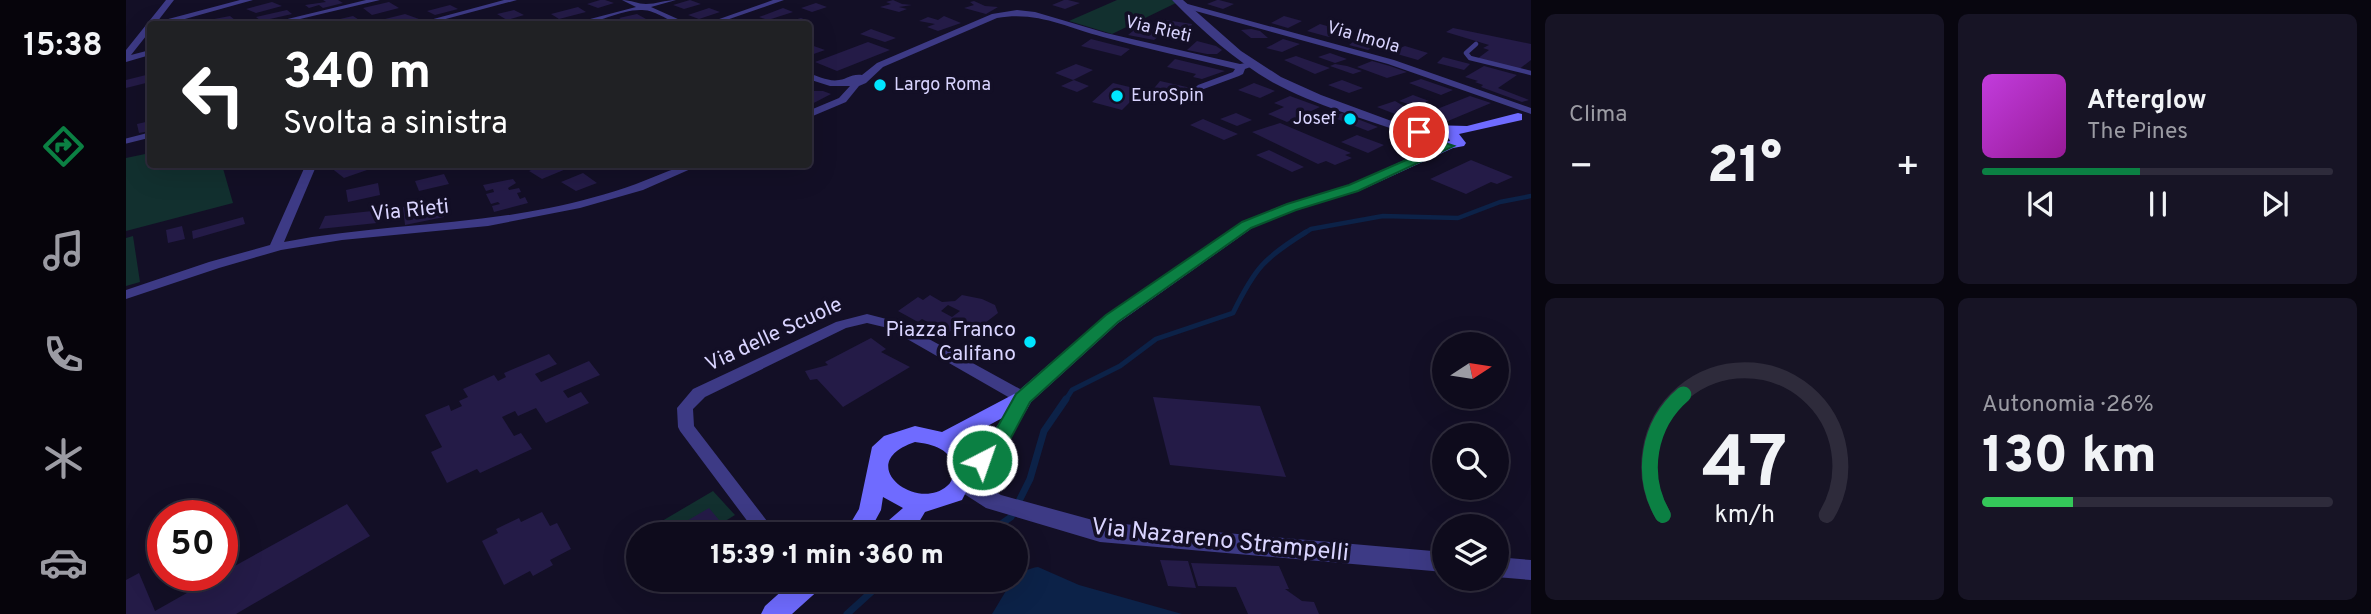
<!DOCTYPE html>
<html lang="it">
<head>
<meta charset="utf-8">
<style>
	body { margin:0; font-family:Overpass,sans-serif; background:#171425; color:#f1f3f6; height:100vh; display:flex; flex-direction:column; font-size:26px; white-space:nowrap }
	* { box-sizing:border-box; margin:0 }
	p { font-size:23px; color:#9b9ba3 }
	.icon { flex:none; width:38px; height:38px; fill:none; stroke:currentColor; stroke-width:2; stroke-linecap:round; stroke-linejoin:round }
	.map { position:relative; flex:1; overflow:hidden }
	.panel { display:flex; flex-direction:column; gap:14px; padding:14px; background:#08060f; width:840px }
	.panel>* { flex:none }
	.banner { position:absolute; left:21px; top:21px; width:665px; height:147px; border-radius:7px; box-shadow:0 7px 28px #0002,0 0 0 2px #2e2b3b; background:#202124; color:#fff; overflow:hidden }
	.needle { width:46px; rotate:78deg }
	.tools { position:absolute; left:1306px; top:332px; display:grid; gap:14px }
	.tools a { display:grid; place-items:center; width:77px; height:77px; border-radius:50%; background:#0e0b1c; box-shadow:0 7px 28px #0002,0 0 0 2px #2e2b3b; font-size:35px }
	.speed { position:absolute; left:21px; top:500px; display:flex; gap:14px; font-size:35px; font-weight:700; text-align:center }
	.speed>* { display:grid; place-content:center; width:91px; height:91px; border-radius:50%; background:#0e0b1c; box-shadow:0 7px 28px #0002,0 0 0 2px #2e2b3b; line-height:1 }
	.speed .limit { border:10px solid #d22; background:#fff; color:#111 }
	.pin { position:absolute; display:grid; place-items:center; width:60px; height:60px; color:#fff; margin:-30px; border:4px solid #fff; border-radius:50%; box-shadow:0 2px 7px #0007 }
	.me { position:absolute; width:77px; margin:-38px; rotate:41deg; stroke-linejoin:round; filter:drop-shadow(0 0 5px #0008) }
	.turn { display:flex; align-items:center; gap:24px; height:147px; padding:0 21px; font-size:32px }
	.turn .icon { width:91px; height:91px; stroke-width:2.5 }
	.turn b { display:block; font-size:49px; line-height:60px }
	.big { font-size:52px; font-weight:800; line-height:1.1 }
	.panel .widget { flex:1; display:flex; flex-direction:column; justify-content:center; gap:10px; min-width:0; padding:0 24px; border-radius:10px; background:#171425 }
	.panel .dial { align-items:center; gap:0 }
	.dial svg { height:182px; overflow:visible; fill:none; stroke:#2e2b3b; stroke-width:7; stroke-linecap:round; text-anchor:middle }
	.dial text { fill:#f1f3f6; stroke:none }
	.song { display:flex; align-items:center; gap:21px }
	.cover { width:84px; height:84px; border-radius:10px; background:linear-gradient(135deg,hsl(290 70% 55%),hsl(300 70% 35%)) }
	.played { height:7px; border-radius:4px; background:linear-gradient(90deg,#0b8043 45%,#2e2b3b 45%) }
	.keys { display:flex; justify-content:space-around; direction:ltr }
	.heat { display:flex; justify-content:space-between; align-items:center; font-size:38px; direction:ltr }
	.charge { height:10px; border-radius:5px; background:linear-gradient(90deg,#34c759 26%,#2e2b3b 0) }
	.panel .tiles { flex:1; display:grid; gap:14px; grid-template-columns:repeat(2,1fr) }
	.trip { position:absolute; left:500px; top:522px; width:402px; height:70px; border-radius:35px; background:#0e0b1c; box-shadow:0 7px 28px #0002,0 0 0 2px #2e2b3b; font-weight:800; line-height:70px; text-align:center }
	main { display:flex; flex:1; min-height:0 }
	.tabs { display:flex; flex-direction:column; width:126px; justify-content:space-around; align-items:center; background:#06040b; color:#9b9ba3 }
	.tabs .icon { width:49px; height:49px }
	.tabs .selected { color:#0b8043 }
	.tabs b { font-size:32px; color:#f1f3f6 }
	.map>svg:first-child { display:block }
	.green { fill:#12302f }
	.water { fill:#0c2248 }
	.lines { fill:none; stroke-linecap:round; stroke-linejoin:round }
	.stream-far2 { stroke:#0c2248; stroke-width:4.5 }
	.stream-far1 { stroke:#0c2248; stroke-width:5 }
	.stream { stroke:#0c2248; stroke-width:7 }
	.building { fill:#241b47; fill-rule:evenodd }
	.service-far1 { stroke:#3d3a85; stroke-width:4.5 }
	.service { stroke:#3d3a85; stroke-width:5 }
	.minor { fill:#3d3a85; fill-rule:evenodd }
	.tertiary { fill:#3d3a85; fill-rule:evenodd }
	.secondary { fill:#6f6bff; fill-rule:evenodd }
	.route { fill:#0b8043; stroke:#07532c; stroke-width:2 }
	.poi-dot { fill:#00e5ff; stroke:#130f26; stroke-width:2.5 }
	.labels { text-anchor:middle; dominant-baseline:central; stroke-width:7; stroke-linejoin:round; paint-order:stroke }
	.far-street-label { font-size:18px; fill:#d9d4ff; stroke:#130f26 }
	.far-poi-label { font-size:18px; fill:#d9d4ff; stroke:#130f26; text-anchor:start }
	.street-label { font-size:21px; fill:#d9d4ff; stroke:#130f26 }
	.poi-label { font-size:21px; fill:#d9d4ff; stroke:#130f26; text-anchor:end }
	.near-street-label { font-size:24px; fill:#d9d4ff; stroke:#130f26 }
</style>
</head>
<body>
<main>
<nav class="tabs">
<b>15:38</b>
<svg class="icon selected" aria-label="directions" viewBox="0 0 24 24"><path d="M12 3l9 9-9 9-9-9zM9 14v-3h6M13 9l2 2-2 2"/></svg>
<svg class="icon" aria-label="music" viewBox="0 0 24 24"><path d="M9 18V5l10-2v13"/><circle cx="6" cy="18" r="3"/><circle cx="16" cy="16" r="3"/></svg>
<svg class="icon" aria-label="phone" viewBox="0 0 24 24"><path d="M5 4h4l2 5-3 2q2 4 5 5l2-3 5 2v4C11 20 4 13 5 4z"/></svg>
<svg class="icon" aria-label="climate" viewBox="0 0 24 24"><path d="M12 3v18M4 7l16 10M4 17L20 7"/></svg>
<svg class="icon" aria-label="car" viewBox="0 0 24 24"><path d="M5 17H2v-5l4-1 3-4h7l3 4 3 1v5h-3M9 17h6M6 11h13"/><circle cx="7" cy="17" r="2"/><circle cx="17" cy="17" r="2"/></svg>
</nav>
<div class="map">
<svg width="1405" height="614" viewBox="0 0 1405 614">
	<rect width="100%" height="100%" fill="#130f26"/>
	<path class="green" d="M991 0H1046L1050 3 986 34 943 21Z
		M24 153V164L96 165 107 203 0 231V158Z
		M7 236 14 282 0 286V238Z
		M587 491 609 515 578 534H514Z"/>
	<path class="water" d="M912 567 953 585 1056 614H866C879 594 888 570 912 567Z"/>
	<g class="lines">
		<path class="stream-far2" d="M1177 234 1185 229 1257 216 1332 218 1374 202 1405 196"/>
		<path class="stream-far1" d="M939 401 946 390 994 366 1030 339 1107 313C1129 268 1138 258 1180 232"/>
		<path class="stream" d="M861 534 885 517 904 479 918 431 940 399
			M721 614 753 585 766 579"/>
	</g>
	<path class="building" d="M197 0H212L217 3 197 8 193 5 183 8 179 5 200 2Z
		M474 0H479L488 3 472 8 461 4Z
		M564 0 575 4 558 9 547 5Z
		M767 0 776 4 786 5 773 7 781 9 773 12 754 7 765 4 760 2Z
		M938 0H942L954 3 939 9 926 5Z
		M1091 0H1093L1108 4 1097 9 1081 4Z
		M848 1 859 6 872 7 860 14 838 8 848 5 844 2Z
		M146 2 156 6 130 13 120 9Z
		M263 2 273 8 246 15 237 8Z
		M690 3 701 7 686 12 675 8Z
		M324 5 332 9 309 15 301 11Z
		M452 7 460 12 433 19 425 14Z
		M583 8 594 12 573 19 562 15Z
		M657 8 667 12 642 20 633 17Z
		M161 10 166 14 135 21 130 17Z
		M388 10 398 15 381 20 371 14Z
		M279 14 293 19 261 24 264 23 259 19Z
		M511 14 520 19 510 22 515 24H504L493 18Z
		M104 16 114 24H88L83 20Z
		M227 16 238 23 222 24 214 19Z
		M818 16 835 23 812 31 801 27 809 24 793 21 802 17 812 20Z
		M1158 16 1176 21 1162 28 1145 23Z
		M675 18 683 21 672 24 658 23Z
		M1033 19 1066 24 1064 29 1030 24Z
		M1194 24 1222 32 1203 37 1181 31Z
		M1013 26 1038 32 1028 40 1002 35Z
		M1327 28 1405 44V60L1392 70 1351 59 1363 50 1357 48 1363 45 1320 32Z
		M745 29 770 38 759 42 734 34Z
		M1125 29 1134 31 1142 38H1125L1115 30Z
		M1237 35 1258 41 1242 50 1223 45Z
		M965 39 1004 49 995 56 955 46Z
		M1157 39 1174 44 1156 52 1140 48Z
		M1071 41 1090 46 1096 50 1091 54H1081L1061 50Z
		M742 42 764 50 711 71 689 62Z
		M682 44 699 50 682 56Z
		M1279 46 1302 53 1292 60 1264 52Z
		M1204 53 1221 59 1209 63 1192 57Z
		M1170 56 1204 68 1189 74 1158 60Z
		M1317 57 1344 64 1338 70 1311 63Z
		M1049 59 1099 71 1076 79 1067 77 1070 74 1041 67Z
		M1246 61 1264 66 1281 72 1261 78 1231 67Z
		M950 64 967 70 947 80 929 73Z
		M1209 64 1221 66 1236 71 1227 74 1204 66Z
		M1358 66 1391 75 1372 88 1403 100 1396 102 1355 87 1357 85 1349 82 1352 81 1339 77Z
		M24 74V82L0 88V80Z
		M1295 79 1327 90 1315 95 1283 83Z
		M948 80 963 86 951 92 935 86Z
		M1216 80 1237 88 1223 93 1202 85Z
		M1034 81 1074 90 1065 101 1025 92Z
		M987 83 1016 90 996 110 966 102Z
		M1128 83 1149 91 1134 98 1112 90Z
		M688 91H697L705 94 682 106V93Z
		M1287 95 1303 101 1285 105 1273 101Z
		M1164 96 1194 107 1161 122 1142 114 1158 107 1148 103Z
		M1344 96 1365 103 1322 121 1301 113Z
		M1269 101 1283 109 1269 114 1251 107Z
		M1110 113 1126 120 1111 126 1094 119Z
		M1216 113 1252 127 1242 131 1206 117Z
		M1077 119 1112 134 1098 140 1064 125Z
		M24 121V131L13 133 11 124Z
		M1154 123 1225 153 1219 155 1226 158 1209 165 1200 161 1192 164 1126 132Z
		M1231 135 1258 145 1242 153 1215 142Z
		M1143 150 1178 167 1166 172 1130 155Z
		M1345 160 1387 177 1371 184 1365 182 1340 194 1304 179Z
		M211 164H234L241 170 218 178 204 167Z
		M418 164H433L440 169 416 179 403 171Z
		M457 173 471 183 450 191 435 182Z
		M318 174 323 184 293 191 289 181Z
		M387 179 390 183 382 188 383 190 393 188 395 192 391 193 394 199 399 197 402 203 368 212 366 206 374 204 372 202 365 204 360 194 368 192 367 189 360 191 357 185Z
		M252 183 254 195 222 202 220 190Z
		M315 200 318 217 279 225 277 207Z
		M256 210 251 223 193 229 199 216Z
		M117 217 119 224 67 239 66 231Z
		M56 226 59 239 42 243 40 230Z
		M804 295 816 302 829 301 836 295 856 299 869 305 872 313 846 333 828 328 822 333 796 319 792 322 772 311 792 297 797 300ZM822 305 834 311 826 317 815 311Z
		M745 338 760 349 755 352 784 367 717 407 691 379 684 380 679 371 702 365 699 362Z
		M423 354 431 364 409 374 415 382 463 361 474 375 437 391 442 398 455 392 463 403 420 423 410 408 392 416 389 411 376 417 388 436 395 433 406 449 354 473 351 469 321 483 305 452 316 447 299 415 323 405 325 411 336 406 333 401 342 397 337 389 368 375 372 381 380 377 378 373Z
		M1027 397 1134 406 1160 477 1044 465Z
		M221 504 244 536 110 614H0V580L13 573 29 611 91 576H96V573Z
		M583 508 593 520 568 534 559 522Z
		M416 512 424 526 431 523 445 549 424 560 427 565 407 576 404 571 378 585 356 541 372 533 370 529 393 518 395 522Z
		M1034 560 1062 561 1070 588 1042 586Z
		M1065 563 1153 566 1163 589H1159L1176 601 1188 602 1193 614H1122L1110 587 1072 586Z"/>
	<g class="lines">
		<path class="service-far1" d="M1350 44 1340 53 1344 58 1405 73"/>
		<path class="service" d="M0 141 24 135"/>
		<path class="minor" d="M40 0H48L31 22 114 0H127L41 24H24V31L5 55 24 50V55L0 62V50Z
			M240 0H254L153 24H141Z
			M378 0H391L301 24H289Z
			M496 0C505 0 512 4 520 4 530 4 539 0 550 0L525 7 563 24C546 26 532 10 516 10 494 9 469 26 445 24L510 7Z
			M647 0H658L589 24H579Z
			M1058 3 1268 60 1405 108V114L1262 64 1055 7 1054 5Z
			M891 10 909 12 980 33 1114 64 1126 62 1130 65 1119 69 1117 74 1113 76 1075 90 1070 87 1072 85 1107 72 1109 69C1065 58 1021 49 977 37 939 27 911 11 871 18L757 67 740 83 733 86 720 102 682 118V111L713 98 724 86H704L682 79V73C692 76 703 82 713 80 723 79 723 74 736 75L751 63 866 14Z
			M180 164H191L158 242C246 225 335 226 423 208 452 202 482 194 510 184 532 176 553 164 576 164L517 190 454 208 362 226 216 240 155 250 93 268 0 299V290L83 262 144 245Z
			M741 314 772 322 903 394 905 398 903 402H891L762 328 741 323 720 328 579 397 567 409 568 426 651 534H631L554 431 552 427 551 408 567 389 710 322Z"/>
		<path class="tertiary" d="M1046 0H1057L1115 51 1155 77 1195 95 1298 133 1292 137 1287 136C1240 119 1190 106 1146 82 1110 61 1075 30 1046 0Z
			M837 473 875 495 974 522 1318 552V572L974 542 860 508 829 488 826 482 829 476Z
			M1370 557 1405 560V580L1370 577Z"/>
		<path class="secondary" d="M1392 113 1396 114V120L1333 134 1340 143 1338 146 1327 148 1233 191 1170 210 1126 228 992 323 905 402 881 444 849 474 836 500 799 512 790 527 781 534H751L755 527 777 508 757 497 755 510 742 534H718L733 509 746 447 758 436 789 426 816 432 890 393 980 315 1116 222 1160 204 1223 185 1308 147 1288 139V129L1303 125 1341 126ZM1303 133 1322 137 1324 141 1317 142 1300 134ZM878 417 859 442 844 455 834 441ZM789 442C807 444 829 450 827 472 827 478 825 483 821 486 790 513 726 463 789 442Z
			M669 579H699L696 587 666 614H635L639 606Z"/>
	</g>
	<path class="route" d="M1289 129H1297L1304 138 1328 146 1232 191 1170 210 1125 228 992 322 904 402 880 447 863 465 856 467 850 465 847 460 866 437 890 394 980 315 1116 222 1161 204 1223 185 1310 147 1289 138Z"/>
	<g class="poi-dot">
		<circle cx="754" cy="85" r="7"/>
		<circle cx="991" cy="96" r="7"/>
		<circle cx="1224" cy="119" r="7"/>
		<circle cx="904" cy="342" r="7"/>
	</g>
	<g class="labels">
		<g class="far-street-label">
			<text transform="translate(1032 30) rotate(13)">Via Rieti</text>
			<text transform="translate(1237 38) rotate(16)">Via Imola</text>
		</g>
		<g class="far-poi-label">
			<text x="768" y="85">Largo Roma</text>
			<text x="1005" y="96">EuroSpin</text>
			<text x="1210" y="119" text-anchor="end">Josef</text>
		</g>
		<g class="street-label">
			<text transform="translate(284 211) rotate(-6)">Via Rieti</text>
			<text transform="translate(648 335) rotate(-25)">Via delle Scuole</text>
		</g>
		<g class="poi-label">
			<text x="890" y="330">Piazza Franco<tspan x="890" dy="24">Califano</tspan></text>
		</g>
		<g class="near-street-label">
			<text transform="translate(1094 541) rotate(6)">Via Nazareno Strampelli</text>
		</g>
	</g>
</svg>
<div class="tools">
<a><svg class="needle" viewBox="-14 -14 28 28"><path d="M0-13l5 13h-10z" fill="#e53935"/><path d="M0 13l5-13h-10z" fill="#9b9ba3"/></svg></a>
<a><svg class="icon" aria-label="search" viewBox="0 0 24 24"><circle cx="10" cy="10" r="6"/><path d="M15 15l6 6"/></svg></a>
<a><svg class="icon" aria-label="layers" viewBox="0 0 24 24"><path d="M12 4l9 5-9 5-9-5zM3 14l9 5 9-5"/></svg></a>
</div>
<div class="speed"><div class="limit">50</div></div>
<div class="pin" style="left:1293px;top:132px;background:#d93025"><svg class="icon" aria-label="arrive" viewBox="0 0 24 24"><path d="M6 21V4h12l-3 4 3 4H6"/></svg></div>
<svg class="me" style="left:856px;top:460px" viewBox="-20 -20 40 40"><circle r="17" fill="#0b8043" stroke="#fff" stroke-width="3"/><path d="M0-11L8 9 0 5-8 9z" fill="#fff"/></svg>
<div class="trip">15:39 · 1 min · 360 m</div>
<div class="banner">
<div class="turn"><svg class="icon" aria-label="left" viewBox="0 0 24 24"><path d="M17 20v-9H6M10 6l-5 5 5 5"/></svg><div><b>340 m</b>Svolta a sinistra</div></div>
</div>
</div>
<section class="panel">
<div class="tiles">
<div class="widget"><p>Clima</p>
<div class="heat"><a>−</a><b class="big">21°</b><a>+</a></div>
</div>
<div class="widget">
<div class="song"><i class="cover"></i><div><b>Afterglow</b><p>The Pines</p></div></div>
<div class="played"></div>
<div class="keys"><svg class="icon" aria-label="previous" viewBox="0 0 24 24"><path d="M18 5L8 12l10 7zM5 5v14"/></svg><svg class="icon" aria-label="pause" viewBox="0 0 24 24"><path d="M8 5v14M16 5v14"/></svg><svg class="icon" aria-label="next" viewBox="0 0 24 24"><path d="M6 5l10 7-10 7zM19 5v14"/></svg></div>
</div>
<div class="widget dial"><svg viewBox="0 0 100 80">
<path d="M14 69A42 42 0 1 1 86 69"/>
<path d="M14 69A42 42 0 0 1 23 16" stroke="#0b8043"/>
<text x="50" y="56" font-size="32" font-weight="700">47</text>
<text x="50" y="72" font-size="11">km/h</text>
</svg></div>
<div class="widget"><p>Autonomia · 26%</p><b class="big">130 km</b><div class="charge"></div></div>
</div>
</section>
</main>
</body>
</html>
